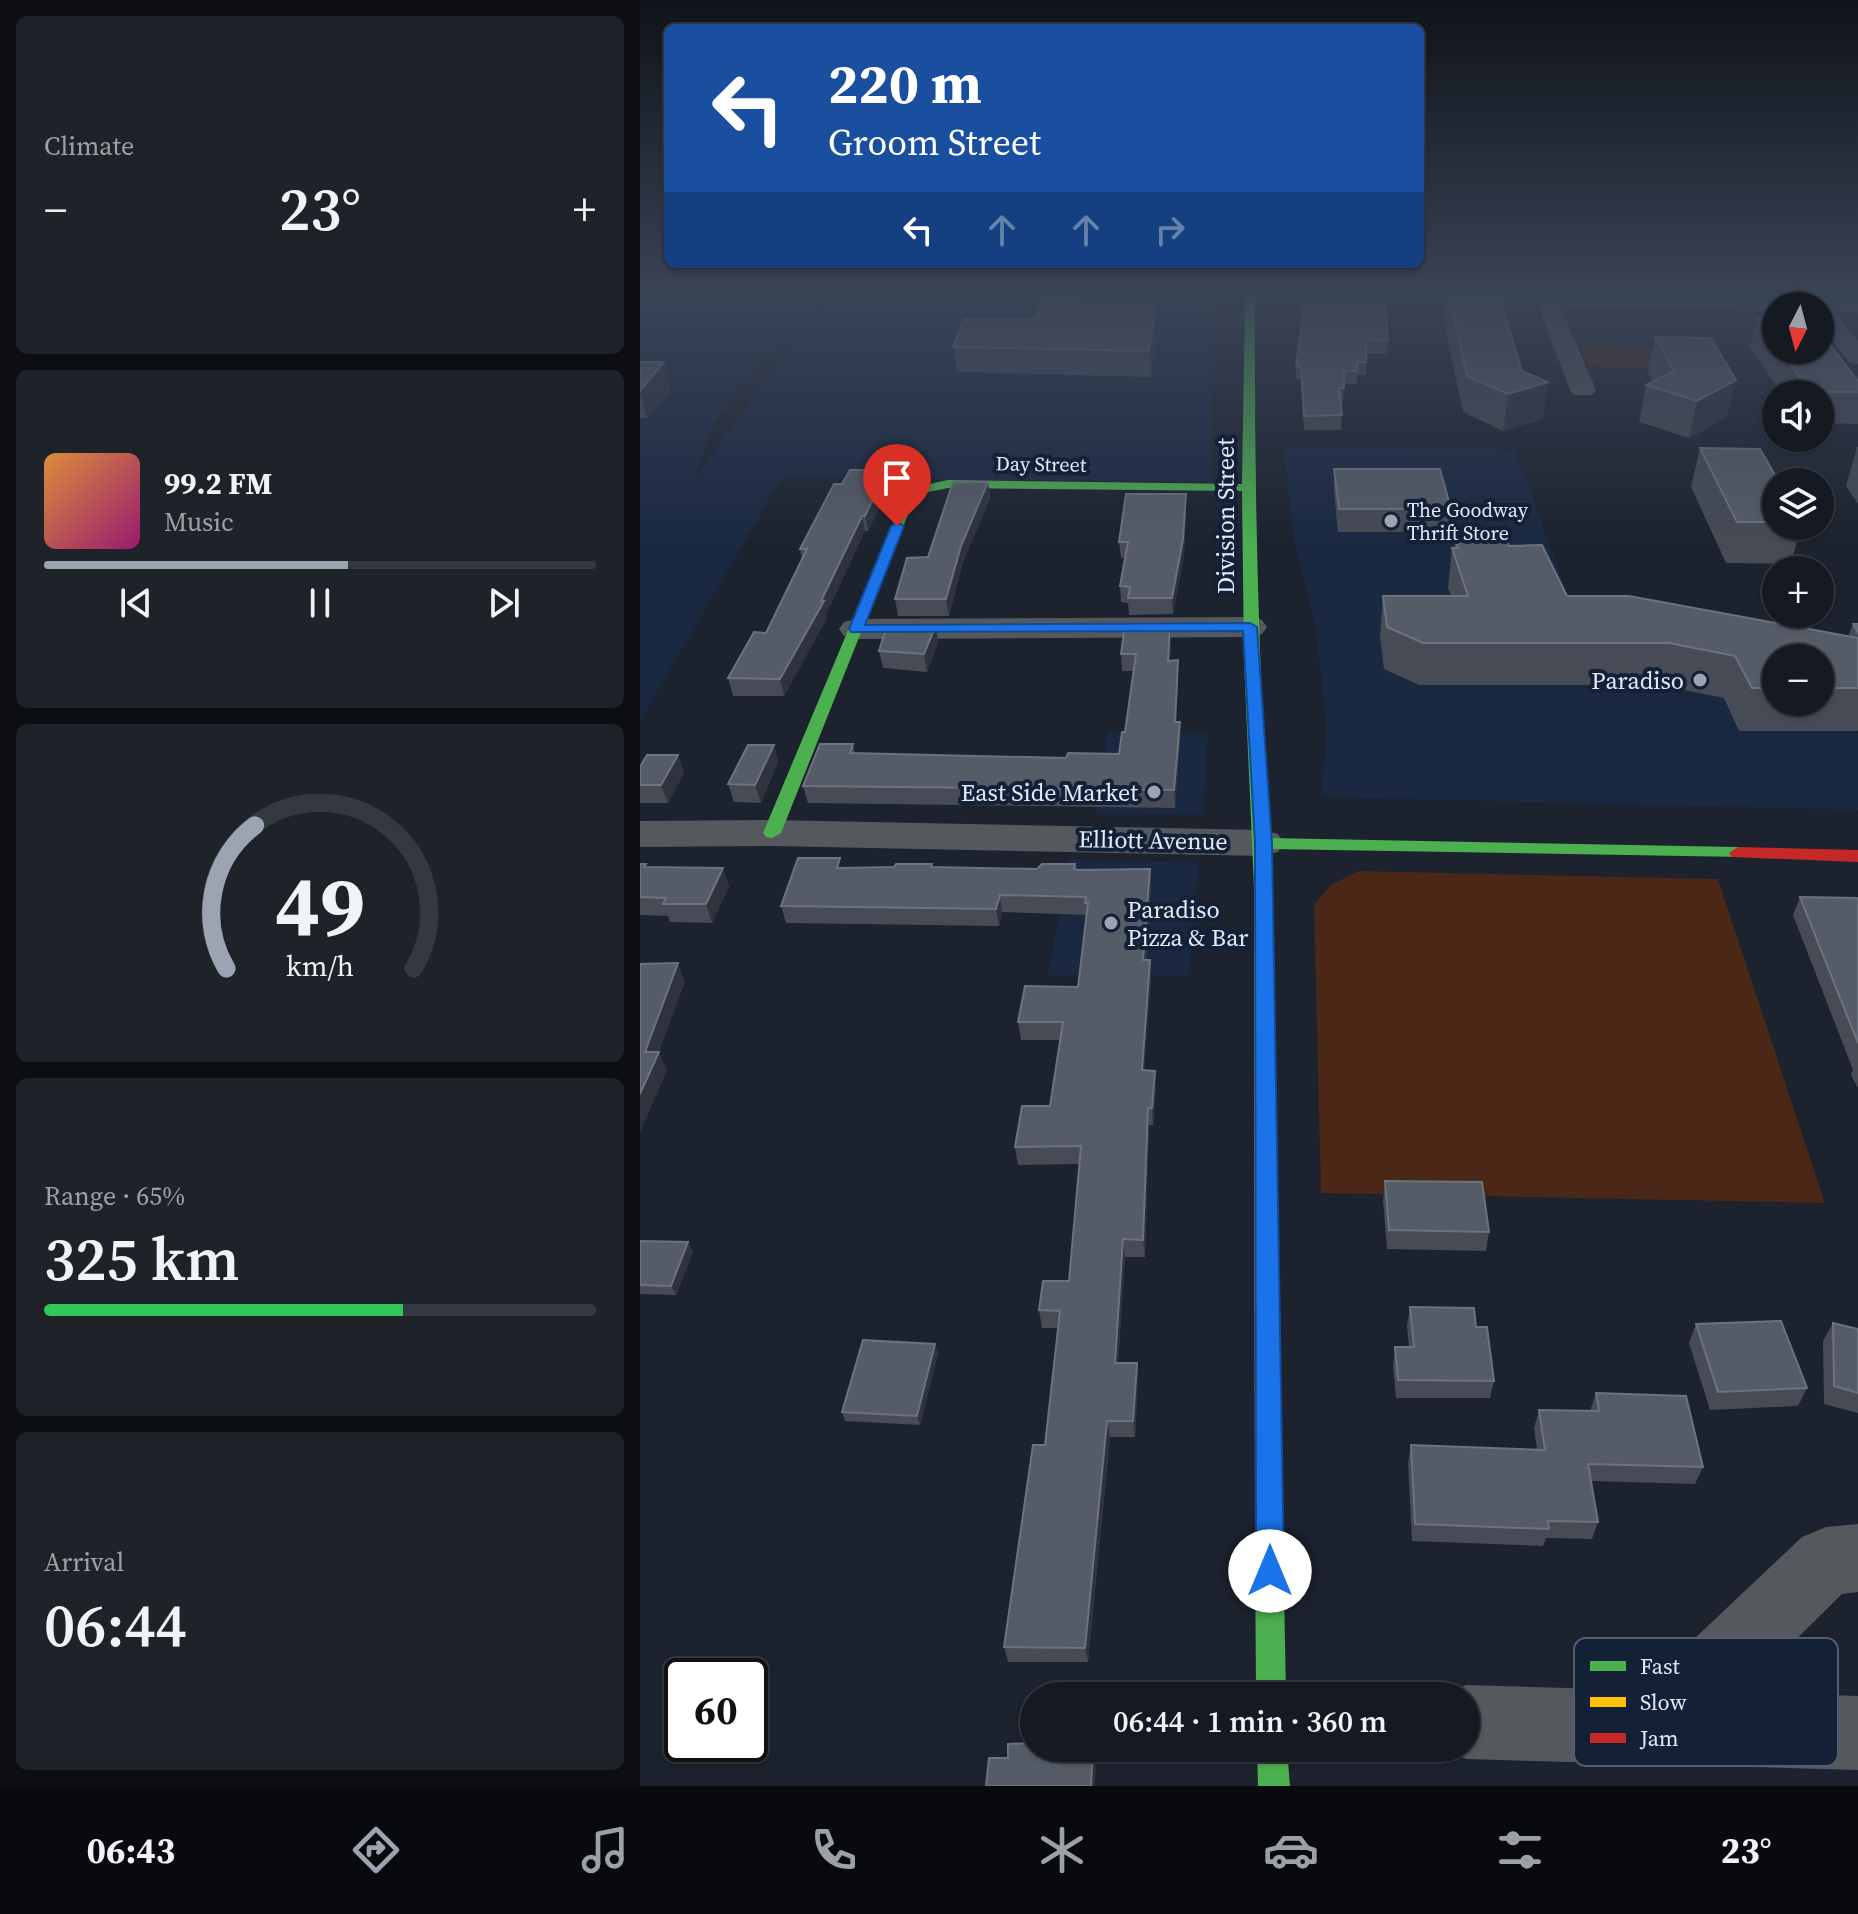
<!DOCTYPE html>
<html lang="en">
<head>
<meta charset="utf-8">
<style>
	body { margin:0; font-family:"Source Serif 4",serif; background:#1e232a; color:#f1f3f6; height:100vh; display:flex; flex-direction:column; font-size:30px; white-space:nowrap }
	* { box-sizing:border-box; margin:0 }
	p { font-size:26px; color:#9da1a5 }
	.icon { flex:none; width:44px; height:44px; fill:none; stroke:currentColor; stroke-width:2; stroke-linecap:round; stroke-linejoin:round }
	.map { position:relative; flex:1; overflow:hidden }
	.panel { display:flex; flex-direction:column; gap:16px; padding:16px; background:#0c0e13; width:640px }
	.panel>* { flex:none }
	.banner { position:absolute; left:24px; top:24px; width:760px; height:244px; border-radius:12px; box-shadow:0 2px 6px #0004,0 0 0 2px #343840; background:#1a4fa0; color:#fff; overflow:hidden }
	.needle { width:52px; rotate:186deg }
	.buttons { position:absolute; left:1122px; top:292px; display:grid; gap:16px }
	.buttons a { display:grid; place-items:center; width:72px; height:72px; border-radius:50%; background:#151a22; box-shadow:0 2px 6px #0004,0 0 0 2px #343840; font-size:40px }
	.speed { position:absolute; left:24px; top:1658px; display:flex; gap:16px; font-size:40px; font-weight:700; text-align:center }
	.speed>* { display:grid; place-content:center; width:104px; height:104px; border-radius:50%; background:#151a22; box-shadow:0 2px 6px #0004,0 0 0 2px #343840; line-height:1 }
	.speed .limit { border:4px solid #111; border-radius:12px; background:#fff; color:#111 }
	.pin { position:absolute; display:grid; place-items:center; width:68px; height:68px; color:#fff; margin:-82px -34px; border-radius:50% 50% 50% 0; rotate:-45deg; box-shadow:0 0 8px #0007 }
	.pin .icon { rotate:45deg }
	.me { position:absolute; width:88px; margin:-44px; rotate:0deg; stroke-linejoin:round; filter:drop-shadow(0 0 6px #0008) }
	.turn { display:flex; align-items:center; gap:28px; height:168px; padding:0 32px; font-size:36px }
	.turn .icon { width:104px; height:104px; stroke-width:2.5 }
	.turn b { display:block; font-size:56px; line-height:68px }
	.lanes { display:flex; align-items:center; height:76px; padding:0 32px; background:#0003; justify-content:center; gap:40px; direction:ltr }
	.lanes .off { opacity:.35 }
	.big { font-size:60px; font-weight:600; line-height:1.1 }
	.panel .widget { flex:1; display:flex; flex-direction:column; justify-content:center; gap:12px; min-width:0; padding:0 28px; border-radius:12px; background:#1e232a }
	.panel .dial { align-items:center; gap:0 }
	.dial svg { height:208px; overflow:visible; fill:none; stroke:#343840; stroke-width:7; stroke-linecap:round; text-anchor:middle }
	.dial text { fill:#f1f3f6; stroke:none }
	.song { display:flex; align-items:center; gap:24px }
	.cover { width:96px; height:96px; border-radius:12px; background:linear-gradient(135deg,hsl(30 70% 55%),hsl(320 70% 35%)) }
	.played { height:8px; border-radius:4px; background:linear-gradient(90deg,#9ca4b2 55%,#343840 55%) }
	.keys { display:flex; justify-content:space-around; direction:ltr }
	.heat { display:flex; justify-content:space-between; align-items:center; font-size:44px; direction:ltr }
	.charge { height:12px; border-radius:6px; background:linear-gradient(90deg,#34c759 65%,#343840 0) }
	.trip { position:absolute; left:380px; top:1682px; width:460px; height:80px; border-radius:40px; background:#151a22; box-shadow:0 2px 6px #0004,0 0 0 2px #343840; font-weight:600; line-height:80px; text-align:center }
	.menu { display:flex; height:128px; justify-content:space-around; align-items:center; background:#080a0e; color:#9da1a5 }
	.menu .icon { width:56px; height:56px }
	.menu .on { color:#9ca4b2 }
	.menu b { font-size:36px; color:#f1f3f6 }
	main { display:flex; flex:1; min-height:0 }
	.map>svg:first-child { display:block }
	.built { fill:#1a2841; fill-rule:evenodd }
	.green { fill:#4a2717 }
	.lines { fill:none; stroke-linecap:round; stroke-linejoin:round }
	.street { fill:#55585c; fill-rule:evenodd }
	.fast { fill:#4caf50; fill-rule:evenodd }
	.slow { fill:#ffc107; fill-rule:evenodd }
	.jam { fill:#c62828; fill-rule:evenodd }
	.wall { fill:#464b55; fill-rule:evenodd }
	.shaded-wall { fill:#2e333e }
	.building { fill:#565c67; stroke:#6c727e; stroke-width:2 }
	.route { fill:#1a73e8; stroke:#114b97; stroke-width:2 }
	.poi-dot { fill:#9ca4b2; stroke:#142036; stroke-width:3 }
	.labels { text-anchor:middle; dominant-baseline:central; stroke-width:8; stroke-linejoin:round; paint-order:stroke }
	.far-street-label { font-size:20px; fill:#e1eaf9; stroke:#142036 }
	.far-poi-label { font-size:20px; fill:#e1eaf9; stroke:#142036; text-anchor:start }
	.street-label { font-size:24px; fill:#e1eaf9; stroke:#142036 }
	.poi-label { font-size:24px; fill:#e1eaf9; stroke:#142036; text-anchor:end }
	.key { fill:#142036; stroke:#525d70; stroke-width:2 }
	.key-label { font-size:22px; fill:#e1eaf9 }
</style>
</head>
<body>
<main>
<section class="panel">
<div class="widget"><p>Climate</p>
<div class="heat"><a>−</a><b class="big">23°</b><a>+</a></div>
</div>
<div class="widget">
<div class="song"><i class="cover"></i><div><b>99.2 FM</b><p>Music</p></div></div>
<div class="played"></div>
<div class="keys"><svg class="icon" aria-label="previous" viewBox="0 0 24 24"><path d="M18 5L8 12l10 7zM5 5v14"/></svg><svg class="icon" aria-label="pause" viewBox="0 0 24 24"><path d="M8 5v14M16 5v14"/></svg><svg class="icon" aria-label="next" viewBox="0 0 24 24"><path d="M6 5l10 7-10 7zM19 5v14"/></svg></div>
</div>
<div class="widget dial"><svg viewBox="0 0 100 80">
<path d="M14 69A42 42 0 1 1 86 69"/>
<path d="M14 69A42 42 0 0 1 25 14" stroke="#9ca4b2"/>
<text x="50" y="56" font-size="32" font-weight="700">49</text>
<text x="50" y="72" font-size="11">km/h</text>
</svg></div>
<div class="widget"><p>Range · 65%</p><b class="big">325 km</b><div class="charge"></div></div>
<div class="widget"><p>Arrival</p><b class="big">06:44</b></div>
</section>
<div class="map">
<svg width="1218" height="1786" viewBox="0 0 1218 1786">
	<rect width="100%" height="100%" fill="#1c222e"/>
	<path class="built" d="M0 295H185L170 320 204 295H571V482L142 478 0 721ZM165 325V326L55 478 72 426 123 357Z
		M643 447 875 450 938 623 1136 658V702H1180V663L1218 735V810L681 797 687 733 675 623 655 546Z
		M467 732 568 733 563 815 456 813Z
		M429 859 559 863 549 975H408Z"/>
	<path class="green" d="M941 345 1034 347 1083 369 949 367Z
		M718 871 1078 879 1185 1203 681 1193 674 905 691 885Z"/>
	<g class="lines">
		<path class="street" d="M742 295H1023L1218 299V313L1194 312 1218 341V364L1209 362 1180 324V306H1136V311L920 306 956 390 952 395H934L930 390 898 305 753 302Z
			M610 617 622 620 627 627 622 634 610 637 216 639 204 636 199 629 204 622 216 619Z
			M132 820 623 830 638 834 644 843 638 852 623 856 132 846 0 847V821Z
			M1218 1524V1592L1202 1594 1103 1692 1218 1696V1770L826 1759 800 1748H826V1696H800L826 1685 1000 1690 1162 1537 1186 1527Z"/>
		<path class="fast" d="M605 295H615C614 476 618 657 629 838L1098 847 1107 853 1104 857 630 849 632 887 629 891H617L614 887 604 661 602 491 308 488 288 492 273 502 141 833 132 838 126 837 123 833 264 497 280 486 308 480 602 484Z
			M629 1522 639 1526 643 1536 646 1696H616L615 1536 619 1526Z
			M617 1748H647L650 1786H618Z"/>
		<path class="slow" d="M623 881 632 887 643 1536 639 1546 629 1550 619 1546 615 1536 614 887Z"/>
		<path class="jam" d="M1098 847 1218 850V862L1092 857 1089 853Z"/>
	</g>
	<path class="wall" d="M404 295H452L449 306H516L517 330 511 377 317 372 313 347 395 319Z
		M805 295H859L882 371 903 419 863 431 823 412 803 317Z
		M745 302 748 341 747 354H726V375H717V384H704L703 402H701L702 415 701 430H664L661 379H656V366Z
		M1117 318 1136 319V350H1180L1218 381V424L1180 423V394H1142L1110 347Z
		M1015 337 1096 380 1087 417 1049 438 999 422 1006 385 1013 382 1008 372Z
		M0 362 31 388 7 418H0Z
		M1217 447H1218V504L1206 486Z
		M1060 448 1136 482V526H1161L1151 564 1086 563 1051 487Z
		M694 469 811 509 808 532H698L694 492Z
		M247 470 250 485 228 531H225L186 614 187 618 144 696H93L88 678 126 633 162 559 160 549 202 484Z
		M348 482 350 498 323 562 309 616H258L255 599Z
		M546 494V510L544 555 533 614 489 615 488 603 481 602 480 586 485 558H481L479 542Z
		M815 539 869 546 927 596 1208 637 1213 624H1218V731H1099L1084 698 1019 685H779L744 669 740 637 743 596H811L808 588 812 548H814ZM1136 658H1180V702H1136Z
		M530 624 531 640 530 660H538V678L536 722 540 740 535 808 168 803 163 786 213 744 215 753 426 758 479 754 485 732 494 671H482L481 654Z
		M298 642 287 672 243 668 239 651Z
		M134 745 138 762 121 803 94 802 88 784Z
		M38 755 44 773 28 803H0V767Z
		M0 864 7 867 89 886 72 923 30 922 28 916 0 915Z
		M292 864 293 867 397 869 435 864 436 869H510L511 887 506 960H510L511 978 504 1070 516 1088 513 1125H509L505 1257H485L478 1363H497L498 1380 495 1437H470L448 1662H368L364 1647 405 1445 418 1328H402L399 1310 429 1281 440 1164 378 1165 375 1147 410 1106 420 1040H381L378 1022 438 987 447 915 362 912 359 926 146 923 141 906 203 868 254 867Z
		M1160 897 1218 898V1088L1211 1075 1213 1070 1153 915Z
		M745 1181 849 1232 846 1251 747 1249 743 1200Z
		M0 1241 53 1251 36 1295 0 1294Z
		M770 1307 836 1327 854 1381 850 1398H756L753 1365 755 1347H769L767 1326Z
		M1193 1323 1218 1329V1413L1184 1404 1183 1341Z
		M1056 1324 1167 1388 1158 1406 1070 1410 1049 1343Z
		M298 1353 280 1425 205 1421 202 1412Z
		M956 1393 1063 1467 1055 1484 951 1481 958 1522 952 1539 906 1538 903 1546 772 1541 768 1463 771 1445 897 1450 894 1428 899 1410 950 1411Z"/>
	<path class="shaded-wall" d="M444 295H452L443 330 441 306Z
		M516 306 517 330 511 377 509 351Z
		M24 362 31 388 7 418 0 391Z
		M1096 380 1087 417 1049 438 1057 401Z
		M908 382 903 419 863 431 868 394Z
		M247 470 250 485 228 531 225 516Z
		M348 482 350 498 323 562 309 616 306 599 321 546Z
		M546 494V510L544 555 533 614 532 598Z
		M222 516 225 531 186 614 187 618 144 696 140 679 181 601Z
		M530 624 531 640 529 678 528 661Z
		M296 625 298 642 287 672 284 654Z
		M538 660V678L536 740 535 722Z
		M540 722V740L535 808 534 790Z
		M134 745 138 762 121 803 115 785Z
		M38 755 44 773 28 803 21 785Z
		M83 868 89 886 72 923 66 904Z
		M510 869 511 887 504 978 503 960Z
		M360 895 362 912 359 926 356 909Z
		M510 960 511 978 503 1088 502 1070Z
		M38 963 45 982 19 1052 27 1071 0 1132V1094L5 1052Z
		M515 1071 516 1088 513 1125 512 1108Z
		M508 1108 509 1125 505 1257 503 1240Z
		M483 1239 485 1257 477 1380 475 1363Z
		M48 1242 53 1251 36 1295 31 1286Z
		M295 1344 298 1353 280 1425 277 1416Z
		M497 1363 498 1380 495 1437 493 1421Z
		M467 1421 470 1437 448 1662 445 1648Z
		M453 1748H457L455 1786H451Z"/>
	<path class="building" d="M404 295H444L441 306H516L509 351 313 347 324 319H395Z
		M809 295H859L882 371 908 382 868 394 827 376Z
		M665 301 745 302 748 341 726 340V362H717V371H704V388H699L702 415 664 416 661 366H656Z
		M1117 318 1136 319V345Z
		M1180 332 1218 381V392H1170L1140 350H1180Z
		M1015 337 1071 338 1096 380 1057 401 1006 385 1034 371Z
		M0 362H24L0 391Z
		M1060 448 1120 449 1139 482H1136V522H1097Z
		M694 469H800L811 509H699Z
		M210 470H247L225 516H222L181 601H184L140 679 88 678 114 632 126 633 167 549H160L194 484H202Z
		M313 482H348L321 546 306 599H255L267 558 288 557Z
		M486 494H546L543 539 532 598H488L490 587 480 586 488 542H479Z
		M866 538 869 546 902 545 927 596H989L1218 638V688H1180V658H1136V688H1112L1095 656 1029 643H783L747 627 743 596H828L812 548H818L815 539Z
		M485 624H530L528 661 538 660 535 722H540L534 790 163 786 180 744H213L210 753 426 758 428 753 479 754 482 732H485L496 654H481Z
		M1213 624H1218V633Z
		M247 625H296L284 654 239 651Z
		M108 745H134L115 785 88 784Z
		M7 755H38L21 785H0V767Z
		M158 858H200L197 868 254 867 256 864H292L291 867 397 869 402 864H435L434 869 438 870 510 869 503 960H510L502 1070 515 1071 512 1108H508L503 1240 483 1239 475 1363H497L493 1421H467L445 1648 364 1647 393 1445H405L420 1311 399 1310 403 1281H429L441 1146 375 1147 382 1106H410L423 1022H378L385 986 438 987 448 903H445L446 897 360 895 356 909 141 906Z
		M0 864H6L4 867 83 868 66 904H23L26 898 0 897Z
		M1160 897 1218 898V1043Z
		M38 963 5 1052H19L0 1094V964Z
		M745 1181 842 1182 849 1232 749 1230Z
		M0 1241 48 1242 31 1286 0 1285Z
		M770 1307 834 1308 836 1327H847L854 1381 758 1380 755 1347H774Z
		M1141 1321 1167 1388 1078 1392 1056 1324Z
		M1193 1323 1218 1329V1393L1194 1386Z
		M223 1340 295 1344 277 1416 202 1412Z
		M956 1393 1046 1396 1063 1467 948 1464 958 1522 908 1521 909 1529 775 1524 771 1445 905 1450 899 1410 959 1411Z
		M393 1712H394V1748H453L451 1786H346L349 1758H368V1744L391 1743Z"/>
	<linearGradient id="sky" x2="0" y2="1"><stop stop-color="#0f1319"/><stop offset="0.54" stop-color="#3a4457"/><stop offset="1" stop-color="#3a4457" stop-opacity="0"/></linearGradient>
	<rect width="1218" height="545" fill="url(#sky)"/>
	<path class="route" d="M257 522 264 526 225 625 610 623 617 627 632 843 644 1571 640 1581 630 1585 620 1581 616 1571 615 843 603 631 211 632 209 629 251 526Z"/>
	<g class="poi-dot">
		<circle cx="751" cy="521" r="8"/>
		<circle cx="1060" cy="680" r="8"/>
		<circle cx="514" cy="792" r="8"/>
		<circle cx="471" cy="923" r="8"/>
	</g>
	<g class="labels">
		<g class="far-street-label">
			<text transform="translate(401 464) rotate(1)">Day Street</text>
		</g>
		<g class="far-poi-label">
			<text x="767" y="510">The Goodway<tspan x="767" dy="23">Thrift Store</tspan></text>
		</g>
		<g class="street-label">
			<text transform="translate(585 516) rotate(-90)">Division Street</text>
			<text transform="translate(513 840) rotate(1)">Elliott Avenue</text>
		</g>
		<g class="poi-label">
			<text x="1044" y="680">Paradiso</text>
			<text x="498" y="792">East Side Market</text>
			<text x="487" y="909" text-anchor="start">Paradiso<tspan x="487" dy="28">Pizza &amp; Bar</tspan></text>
		</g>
	</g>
	<rect x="934" y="1638" width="264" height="128" rx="12" class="key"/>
	<rect x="950" y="1661" width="36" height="10" fill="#4caf50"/>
	<rect x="950" y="1697" width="36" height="10" fill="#ffc107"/>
	<rect x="950" y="1733" width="36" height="10" fill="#c62828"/>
	<g class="key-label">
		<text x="1000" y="1674">Fast</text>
		<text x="1000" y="1710">Slow</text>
		<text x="1000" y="1746">Jam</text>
	</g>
</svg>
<div class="buttons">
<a><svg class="needle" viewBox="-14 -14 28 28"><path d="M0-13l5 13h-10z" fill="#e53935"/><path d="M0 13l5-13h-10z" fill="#9da1a5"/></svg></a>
<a><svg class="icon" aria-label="sound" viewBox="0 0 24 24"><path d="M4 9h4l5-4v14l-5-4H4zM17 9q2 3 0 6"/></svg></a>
<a><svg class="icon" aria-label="layers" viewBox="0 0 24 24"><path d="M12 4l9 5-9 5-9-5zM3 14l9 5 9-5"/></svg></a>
<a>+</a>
<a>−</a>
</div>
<div class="speed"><div class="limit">60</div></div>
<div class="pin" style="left:257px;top:526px;background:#d93025"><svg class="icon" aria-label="arrive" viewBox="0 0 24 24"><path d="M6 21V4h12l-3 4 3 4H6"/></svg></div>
<svg class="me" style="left:630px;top:1571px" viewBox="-20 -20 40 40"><circle r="19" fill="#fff"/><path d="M0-13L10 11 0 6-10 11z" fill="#1a73e8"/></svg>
<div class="trip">06:44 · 1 min · 360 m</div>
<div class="banner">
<div class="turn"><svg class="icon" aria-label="left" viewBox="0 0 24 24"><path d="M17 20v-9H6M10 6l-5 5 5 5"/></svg><div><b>220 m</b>Groom Street</div></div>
<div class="lanes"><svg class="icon" aria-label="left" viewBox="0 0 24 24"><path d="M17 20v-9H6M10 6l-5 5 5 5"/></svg><svg class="icon off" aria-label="ahead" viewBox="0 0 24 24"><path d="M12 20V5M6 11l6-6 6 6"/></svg><svg class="icon off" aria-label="ahead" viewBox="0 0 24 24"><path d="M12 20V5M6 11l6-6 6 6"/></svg><svg class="icon off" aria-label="right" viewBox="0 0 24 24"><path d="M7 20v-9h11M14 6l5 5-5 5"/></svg></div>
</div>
</div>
</main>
<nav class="menu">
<b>06:43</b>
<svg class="icon on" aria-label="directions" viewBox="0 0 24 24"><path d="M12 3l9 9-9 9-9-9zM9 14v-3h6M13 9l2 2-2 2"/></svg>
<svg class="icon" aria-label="music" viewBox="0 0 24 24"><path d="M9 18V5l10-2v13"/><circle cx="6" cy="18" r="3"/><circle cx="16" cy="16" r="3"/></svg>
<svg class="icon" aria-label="phone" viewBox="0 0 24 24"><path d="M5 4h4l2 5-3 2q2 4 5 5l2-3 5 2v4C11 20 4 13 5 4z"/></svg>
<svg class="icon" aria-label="climate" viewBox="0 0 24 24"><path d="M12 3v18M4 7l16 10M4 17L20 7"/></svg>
<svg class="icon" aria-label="car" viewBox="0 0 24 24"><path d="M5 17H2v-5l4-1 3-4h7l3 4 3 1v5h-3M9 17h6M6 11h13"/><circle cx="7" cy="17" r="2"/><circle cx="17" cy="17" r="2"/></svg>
<svg class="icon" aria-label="filters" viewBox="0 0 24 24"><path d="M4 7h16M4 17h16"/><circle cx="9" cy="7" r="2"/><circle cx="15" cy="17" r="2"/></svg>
<b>23°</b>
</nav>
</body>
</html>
